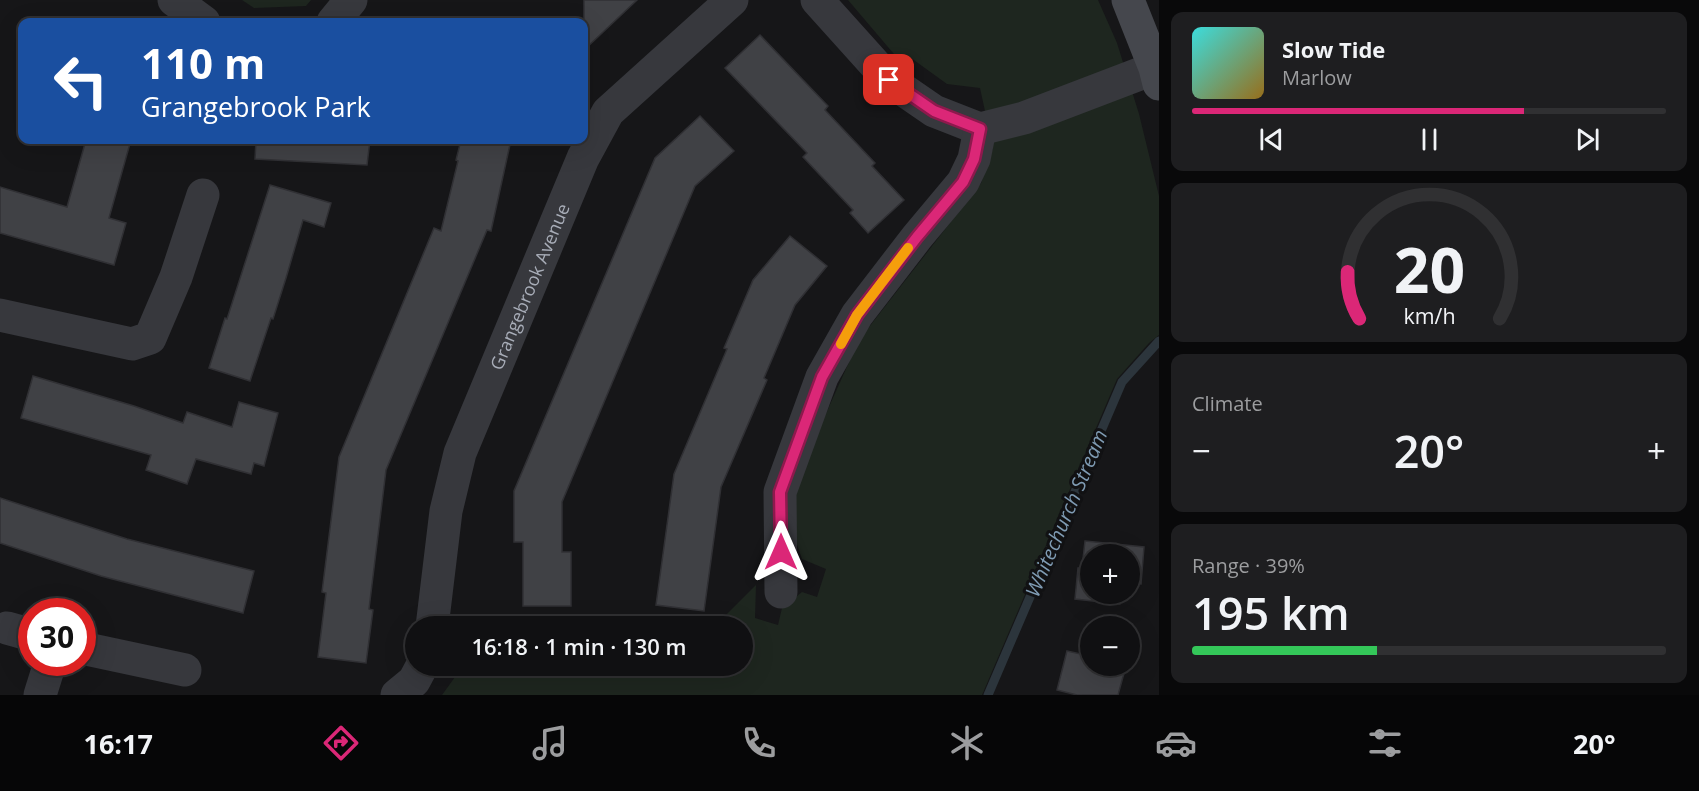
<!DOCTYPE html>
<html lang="en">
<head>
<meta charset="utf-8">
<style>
	body { margin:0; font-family:"Open Sans",sans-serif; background:#1e1e20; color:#f1f3f6; height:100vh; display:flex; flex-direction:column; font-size:22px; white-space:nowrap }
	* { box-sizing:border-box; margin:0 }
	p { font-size:20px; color:#9c9d9f }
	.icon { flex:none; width:33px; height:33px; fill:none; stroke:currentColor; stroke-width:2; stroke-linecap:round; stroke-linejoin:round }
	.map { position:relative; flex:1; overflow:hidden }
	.drawer { display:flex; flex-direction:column; gap:12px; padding:12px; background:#09090a; width:540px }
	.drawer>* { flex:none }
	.hud { position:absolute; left:18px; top:18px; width:570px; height:126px; border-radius:12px; box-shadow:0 6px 24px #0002,0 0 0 2px #303032; background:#1a4fa0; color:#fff; overflow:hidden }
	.tools { position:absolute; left:1080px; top:544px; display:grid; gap:12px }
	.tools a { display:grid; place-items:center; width:60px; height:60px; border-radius:50%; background:#101012; box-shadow:0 6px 24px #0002,0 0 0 2px #303032; font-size:30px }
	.speed { position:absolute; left:18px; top:598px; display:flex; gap:12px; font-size:30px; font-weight:700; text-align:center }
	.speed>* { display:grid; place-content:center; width:78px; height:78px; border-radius:50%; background:#101012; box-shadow:0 6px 24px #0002,0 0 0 2px #303032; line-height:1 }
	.speed .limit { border:9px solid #d22; background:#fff; color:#111 }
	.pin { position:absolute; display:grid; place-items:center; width:51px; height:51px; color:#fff; margin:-26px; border-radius:12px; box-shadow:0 3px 9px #0006 }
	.me { position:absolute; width:66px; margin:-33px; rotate:0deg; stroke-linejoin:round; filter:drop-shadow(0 0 4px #0008) }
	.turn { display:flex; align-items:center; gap:21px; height:126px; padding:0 24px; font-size:27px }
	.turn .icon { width:78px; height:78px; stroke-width:2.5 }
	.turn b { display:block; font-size:42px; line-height:51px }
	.big { font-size:45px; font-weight:600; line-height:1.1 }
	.drawer .widget { flex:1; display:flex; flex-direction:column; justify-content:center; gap:9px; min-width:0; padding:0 21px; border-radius:12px; background:#1e1e20 }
	.drawer .dial { align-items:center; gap:0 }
	.dial svg { height:156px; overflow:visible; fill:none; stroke:#303032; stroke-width:7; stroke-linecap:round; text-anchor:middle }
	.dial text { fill:#f1f3f6; stroke:none }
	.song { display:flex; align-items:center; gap:18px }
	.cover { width:72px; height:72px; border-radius:9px; background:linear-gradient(135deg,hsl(180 70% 55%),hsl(40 70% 35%)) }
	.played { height:6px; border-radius:3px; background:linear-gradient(90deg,#db2777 70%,#303032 70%) }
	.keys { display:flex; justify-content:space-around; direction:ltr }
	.heat { display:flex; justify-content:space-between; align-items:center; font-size:33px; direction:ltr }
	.charge { height:9px; border-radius:4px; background:linear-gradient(90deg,#34c759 39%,#303032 0) }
	.trip { position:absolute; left:405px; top:616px; width:348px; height:60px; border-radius:30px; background:#101012; box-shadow:0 6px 24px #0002,0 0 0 2px #303032; font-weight:600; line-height:60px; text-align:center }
	.tabs { display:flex; height:96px; justify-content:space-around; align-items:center; background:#060607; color:#9c9d9f }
	.tabs .icon { width:42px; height:42px }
	.tabs .selected { color:#db2777 }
	.tabs b { font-size:27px; color:#f1f3f6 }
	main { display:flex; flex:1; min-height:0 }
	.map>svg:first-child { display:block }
	.green { fill:#1e261f }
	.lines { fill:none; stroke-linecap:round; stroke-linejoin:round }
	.stream { stroke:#2c353c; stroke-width:9 }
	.building { fill:#404145; stroke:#303034; stroke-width:1.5 }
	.street { stroke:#37383d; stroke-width:33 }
	.secondary { stroke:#45474d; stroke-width:33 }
	.route-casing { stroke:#8e194d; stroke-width:15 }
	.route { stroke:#db2777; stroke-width:10 }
	.slow { stroke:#f59e0b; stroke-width:10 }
	.labels { text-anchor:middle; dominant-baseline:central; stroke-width:6; stroke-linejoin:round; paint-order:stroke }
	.street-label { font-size:18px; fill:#a8adb8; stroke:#111113 }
	.water-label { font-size:20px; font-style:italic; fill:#7f9bb3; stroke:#111113 }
</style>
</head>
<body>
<main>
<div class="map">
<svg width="1159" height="695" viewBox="0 0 1159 695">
	<rect width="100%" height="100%" fill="#161618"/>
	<path class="green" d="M242 0H311L306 6 254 8Z
		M848 0H1098L1117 43 1139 114 1159 196V335L1149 343 1117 379 982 695H442L463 666H742V627H714L756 585 755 618 778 625 782 608 802 592 817 597 826 569 802 559 793 533 797 478 859 340 981 183 993 148 980 88 947 84 911 58 905 67Z"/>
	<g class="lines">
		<path class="stream" d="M988 695 1122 382 1159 341"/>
	</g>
	<path class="building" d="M584 0H637L584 50Z
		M760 35 828 106 825 110 875 163 872 166 904 200 868 233 850 213 853 210 803 157 807 153 725 68Z
		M700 116 734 151 695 186 562 502V552H571V606H523V542H514V491L655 158Z
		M86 140H131L109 218 126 223 114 265 0 233V187L67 207Z
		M256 140H370L367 165 255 159Z
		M461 140H511L491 231 487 230 386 470 369 609 373 610 366 663 318 657 326 593 322 592 339 457 434 228 441 231 458 161 456 160Z
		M270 185 331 203 324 227 303 220 286 278 273 319 271 318 250 381 209 368 225 318 227 319Z
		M790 236 827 266 795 305 764 378 767 380 721 487 704 611 656 605 674 474 727 349 724 348 753 280Z
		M33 376 134 406 183 423 187 412 232 427 239 402 278 413 264 466 254 463 251 474 196 459 187 484 146 470 151 455 21 418Z
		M0 498 127 539 254 571 243 613 101 576 0 543Z
		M1085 541 1144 547 1141 584 1130 583V555H1090V594H1121L1120 604 1075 599 1078 568H1082Z
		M1067 651 1090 656V666H1126L1118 695H1077L1057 690Z"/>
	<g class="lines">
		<g class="street">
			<path d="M174 0 204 22"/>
			<path d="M817 0 889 80 934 111 980 129"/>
			<path d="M333 22 351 0"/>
			<path d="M0 315 132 344 150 338 176 277 203 195"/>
			<path d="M781 592 780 492 822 377 857 315 917 237 963 182 974 159 980 129 1024 118 1155 68"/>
			<path id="s1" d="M432 627 446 511 460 453 583 158 608 112 732 0"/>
			<path d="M7 628 32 635"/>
			<path d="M82 648 185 670"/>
			<path d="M40 695 50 663"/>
			<path d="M397 695 414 681 422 666"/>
		</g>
		<path class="secondary" d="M1128 0 1155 68 1159 84"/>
	</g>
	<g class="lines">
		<g class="route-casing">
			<path id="route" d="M781 552 780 492 822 377 857 315 917 237 963 182 974 159 980 129 934 111 889 80"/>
		</g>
		<use href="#route" class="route"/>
		<path class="slow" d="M841 344 857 315 908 248"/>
	</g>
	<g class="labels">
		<g class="street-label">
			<text stroke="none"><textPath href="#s1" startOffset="357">Grangebrook Avenue</textPath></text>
		</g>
		<g class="water-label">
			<text transform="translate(1066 513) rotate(-67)">Whitechurch Stream</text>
		</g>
	</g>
</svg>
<div class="tools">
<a>+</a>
<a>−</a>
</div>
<div class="speed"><div class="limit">30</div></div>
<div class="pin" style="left:889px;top:80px;background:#d93025"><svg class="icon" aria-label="arrive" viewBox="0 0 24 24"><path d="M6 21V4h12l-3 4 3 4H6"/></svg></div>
<svg class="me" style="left:781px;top:552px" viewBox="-20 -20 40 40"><path d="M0-17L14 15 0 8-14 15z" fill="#db2777" stroke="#fff" stroke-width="4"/></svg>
<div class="trip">16:18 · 1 min · 130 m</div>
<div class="hud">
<div class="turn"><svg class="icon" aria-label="left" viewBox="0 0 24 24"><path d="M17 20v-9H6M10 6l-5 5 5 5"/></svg><div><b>110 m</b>Grangebrook Park</div></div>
</div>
</div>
<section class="drawer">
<div class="widget">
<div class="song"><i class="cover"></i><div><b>Slow Tide</b><p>Marlow</p></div></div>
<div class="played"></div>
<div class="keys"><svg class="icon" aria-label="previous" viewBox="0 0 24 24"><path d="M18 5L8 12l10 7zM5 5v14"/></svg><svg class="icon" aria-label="pause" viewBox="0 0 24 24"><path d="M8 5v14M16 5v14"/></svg><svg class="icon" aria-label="next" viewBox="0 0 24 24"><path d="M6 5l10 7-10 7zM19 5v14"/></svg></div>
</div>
<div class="widget dial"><svg viewBox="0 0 100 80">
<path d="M14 69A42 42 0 1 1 86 69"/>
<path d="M14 69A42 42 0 0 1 8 45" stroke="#db2777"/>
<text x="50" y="56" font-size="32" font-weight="700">20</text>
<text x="50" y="72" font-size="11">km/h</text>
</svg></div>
<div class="widget"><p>Climate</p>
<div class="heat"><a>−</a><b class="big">20°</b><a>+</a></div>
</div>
<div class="widget"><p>Range · 39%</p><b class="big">195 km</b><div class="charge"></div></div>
</section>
</main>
<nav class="tabs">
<b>16:17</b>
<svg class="icon selected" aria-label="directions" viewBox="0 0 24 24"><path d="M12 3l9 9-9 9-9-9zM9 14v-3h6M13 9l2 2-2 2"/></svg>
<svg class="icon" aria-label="music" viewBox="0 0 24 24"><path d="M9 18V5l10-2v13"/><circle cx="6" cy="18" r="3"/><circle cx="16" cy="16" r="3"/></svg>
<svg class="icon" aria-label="phone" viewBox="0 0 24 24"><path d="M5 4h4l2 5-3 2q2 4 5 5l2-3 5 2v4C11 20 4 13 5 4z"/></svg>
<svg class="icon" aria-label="climate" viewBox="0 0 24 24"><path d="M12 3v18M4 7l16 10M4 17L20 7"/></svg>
<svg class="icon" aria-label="car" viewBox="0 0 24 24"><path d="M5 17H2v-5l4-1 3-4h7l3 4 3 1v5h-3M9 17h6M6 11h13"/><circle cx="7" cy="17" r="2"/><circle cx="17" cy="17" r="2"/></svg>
<svg class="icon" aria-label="filters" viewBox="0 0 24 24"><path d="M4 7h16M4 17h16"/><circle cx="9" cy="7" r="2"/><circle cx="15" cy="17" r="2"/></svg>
<b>20°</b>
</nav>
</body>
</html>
